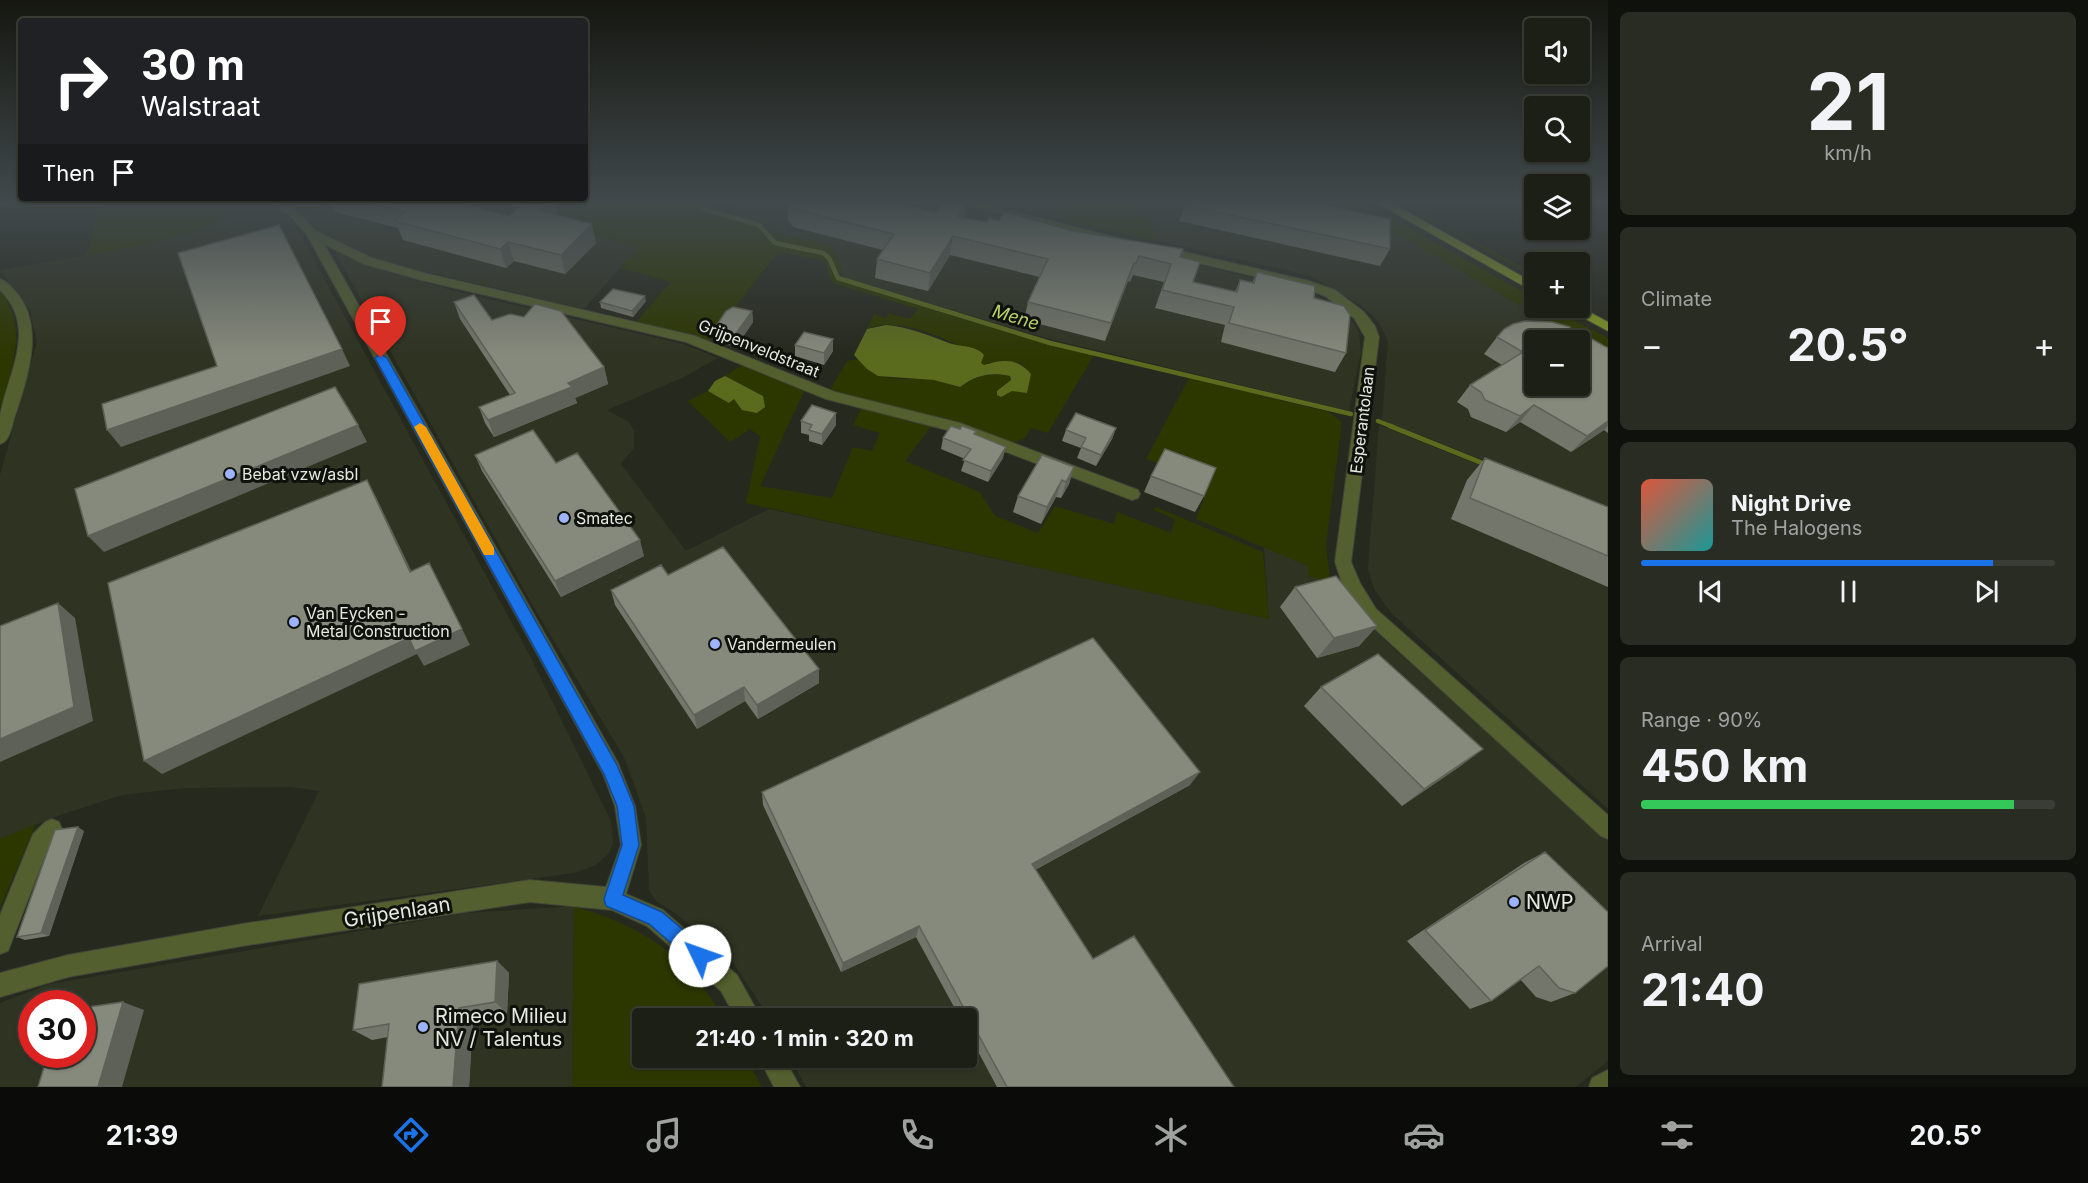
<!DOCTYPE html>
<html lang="en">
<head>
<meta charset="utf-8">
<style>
	body { margin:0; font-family:Inter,sans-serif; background:#292c23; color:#f1f3f6; height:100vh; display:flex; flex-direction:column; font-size:22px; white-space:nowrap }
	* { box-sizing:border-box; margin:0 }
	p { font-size:20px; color:#a0a2a1 }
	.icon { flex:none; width:33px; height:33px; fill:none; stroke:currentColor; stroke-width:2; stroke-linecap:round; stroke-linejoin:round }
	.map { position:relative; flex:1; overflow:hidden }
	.side { display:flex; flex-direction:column; gap:12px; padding:12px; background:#0f110c; width:480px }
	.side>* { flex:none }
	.hud { position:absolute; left:18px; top:18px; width:570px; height:183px; border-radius:6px; box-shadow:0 2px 4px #0004,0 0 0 2px #3a3d35; background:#202124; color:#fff; overflow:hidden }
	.buttons { position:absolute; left:1524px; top:18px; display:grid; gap:12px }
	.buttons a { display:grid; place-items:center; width:66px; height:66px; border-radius:6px; background:#1c1f16; box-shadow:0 2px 4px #0004,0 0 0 2px #3a3d35; font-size:30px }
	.speed { position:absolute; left:18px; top:990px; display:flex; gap:12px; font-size:30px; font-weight:700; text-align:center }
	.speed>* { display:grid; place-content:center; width:78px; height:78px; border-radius:50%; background:#1c1f16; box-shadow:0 2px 4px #0004,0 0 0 2px #3a3d35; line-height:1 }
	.speed .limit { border:9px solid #d22; background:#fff; color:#111 }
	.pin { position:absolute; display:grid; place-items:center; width:51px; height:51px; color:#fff; margin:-62px -26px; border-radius:50% 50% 50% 0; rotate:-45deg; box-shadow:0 0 6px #0007 }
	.pin .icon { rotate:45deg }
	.me { position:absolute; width:66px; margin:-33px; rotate:312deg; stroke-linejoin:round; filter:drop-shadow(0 0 4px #0008) }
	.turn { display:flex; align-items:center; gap:21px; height:126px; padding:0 24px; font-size:27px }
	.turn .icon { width:78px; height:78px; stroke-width:2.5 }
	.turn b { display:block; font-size:42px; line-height:51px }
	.then { display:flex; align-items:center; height:57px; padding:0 24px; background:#0003; gap:12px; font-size:22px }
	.big { font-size:45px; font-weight:700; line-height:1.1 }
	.side .widget { flex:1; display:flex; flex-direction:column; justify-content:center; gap:9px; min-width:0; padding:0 21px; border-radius:9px; background:#292c23 }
	.side .dial { align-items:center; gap:0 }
	.dial b { font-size:78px; line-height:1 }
	.song { display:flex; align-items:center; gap:18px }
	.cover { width:72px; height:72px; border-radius:9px; background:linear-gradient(135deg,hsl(10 70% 55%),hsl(180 70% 35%)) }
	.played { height:6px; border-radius:3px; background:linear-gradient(90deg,#1a73e8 85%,#3a3d35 85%) }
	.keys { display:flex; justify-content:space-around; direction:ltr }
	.heat { display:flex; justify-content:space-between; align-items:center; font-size:33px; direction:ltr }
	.charge { height:9px; border-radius:4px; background:linear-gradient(90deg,#34c759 90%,#3a3d35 0) }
	.trip { position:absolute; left:632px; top:1008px; width:345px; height:60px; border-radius:6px; background:#1c1f16; box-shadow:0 2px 4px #0004,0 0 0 2px #3a3d35; font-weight:700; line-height:60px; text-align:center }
	.tab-bar { display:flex; height:96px; justify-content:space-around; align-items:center; background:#0b0c09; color:#a0a2a1 }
	.tab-bar .icon { width:42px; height:42px }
	.tab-bar .active { color:#1a73e8 }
	.tab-bar b { font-size:27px; color:#f1f3f6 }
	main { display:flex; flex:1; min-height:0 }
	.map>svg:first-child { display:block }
	.built { fill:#2f3422; fill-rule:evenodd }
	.green { fill:#2c3700 }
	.water { fill:#5b6b1e }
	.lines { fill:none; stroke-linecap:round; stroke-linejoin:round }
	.stream-far1 { stroke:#5b6b1e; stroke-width:4.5 }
	.stream { stroke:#5b6b1e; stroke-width:5 }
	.minor-casing { stroke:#414438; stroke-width:2 }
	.primary-casing { stroke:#414438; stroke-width:2 }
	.minor { fill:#535f2e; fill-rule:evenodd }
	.primary { fill:#7e9622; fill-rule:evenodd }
	.wall { fill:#73776b }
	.shaded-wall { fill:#5e6157 }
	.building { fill:#868a7c; stroke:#5e6157; stroke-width:1.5; fill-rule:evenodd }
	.route { fill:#1a73e8; stroke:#114b97; stroke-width:1.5 }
	.slow { fill:#f59e0b }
	.poi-dot { fill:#9db4fd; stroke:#0f110c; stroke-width:2 }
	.labels { text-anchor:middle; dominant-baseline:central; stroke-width:6; stroke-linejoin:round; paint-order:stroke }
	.street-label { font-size:16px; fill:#e7e9e1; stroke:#0f110c }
	.poi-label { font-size:16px; fill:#e7e9e1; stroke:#0f110c; text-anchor:start }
	.water-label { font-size:18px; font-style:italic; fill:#bbd46c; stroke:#0f110c }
	.near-poi-label { font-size:20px; fill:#e7e9e1; stroke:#0f110c; text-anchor:start }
	.near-street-label { font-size:20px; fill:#e7e9e1; stroke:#0f110c }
</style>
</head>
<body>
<main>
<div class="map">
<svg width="1608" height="1087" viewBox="0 0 1608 1087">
	<rect width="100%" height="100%" fill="#26291d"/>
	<path class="built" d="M265 203 286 216 295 225 531 658 611 821 613 843 609 853 596 865 574 873 258 916 319 791 290 787 186 788 122 795 60 815 0 839V475L37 342 30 310 0 270 138 246 192 232Z
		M322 203H530L574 221 596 236 638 247 584 309 378 260 319 231 305 216Z
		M740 203H945L1313 293 1347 314 1359 332 1361 352 1349 411 1054 340 847 279 839 272 842 270 835 249 827 243 771 232 761 224 734 215Z
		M991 203H1058L1064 221Z
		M1141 203H1343L1608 356V510L1382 420 1388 341 1378 321 1362 306 1311 276 1160 241ZM1534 340H1580V386H1534Z
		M334 251 391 273 462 293 683 344 718 358 682 378 607 410 629 422 634 431V448L621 464 686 551 769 509 1269 619 1264 547 1308 566 1330 582 1382 638 1608 840V1061L1576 1087H806L790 1058H966V1018H770L729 957 675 913 656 901 649 890 646 818 624 757 537 613Z
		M1379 425 1608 517V809L1392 614 1374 589 1368 569Z
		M574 906 572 1087H0V1003L50 984 467 913ZM32 1004H82V1054H32Z"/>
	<path class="green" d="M102 203H265L192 232 138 246 86 255Z
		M530 203H696L700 209 707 213 751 224 764 232 827 243C836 249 839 260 842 270L834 275 837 280 1094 355 1048 433 1031 428 1025 438 1012 443 955 423 830 390 847 361 858 359C890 388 896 375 933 380 942 381 951 385 960 387 976 375 990 373 1010 376L1011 380 1001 387 1007 394 1012 391H1021L1031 374 1021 363 992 362 984 365C974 360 967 351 957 345 934 333 892 317 867 329L874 314 887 318 888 313 910 319 918 309 832 283 824 261 778 252 709 341 636 322 671 282 620 268 638 247 596 236 574 221Z
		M1058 203H1141L1160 242 1064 221Z
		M1343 203H1365L1534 298V308H1551L1608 338V356Z
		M1400 203 1534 273V277Z
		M0 290C29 328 12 367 0 409Z
		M744 364 804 391 760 486 832 498 853 447 872 451 880 433 853 425 862 407 933 424 905 461 980 492 995 516 1038 533 1055 506 1114 524 1117 512 1171 533 1175 519 1154 510 1156 507 1263 552 1269 619 746 503 760 436 750 429 730 442 688 401 708 391 729 403 734 398 751 412H760L763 396 725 376Z
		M1189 378 1329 412 1342 422 1326 543 1330 582 1308 576V566L1196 519 1210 482 1146 459Z
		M36 824 0 908V839Z
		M574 906C645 928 685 954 724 1018H642V1058H746L762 1087H572Z"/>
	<path class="water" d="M886 325C909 327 927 335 949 343 960 347 976 345 984 355L981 363 984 365C1003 359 1018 358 1031 374L1027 393 1012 391 1001 397 997 395V391L1011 380 1010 376C991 372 976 375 960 387L934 380 878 376 867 369 854 355 867 329Z
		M725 376 763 396 765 407 757 413 742 410 734 399 729 403 708 391 715 381Z"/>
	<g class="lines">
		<path class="stream-far1" d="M699 203 703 209 759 225 775 243 823 253 829 258 838 278 1050 343 1351 414
			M1378 421 1393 427"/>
		<path class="stream" d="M1390 426 1487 465"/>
		<g class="minor-casing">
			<path id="minor" d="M268 203H283L299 213 316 231 372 258 428 274 695 336 835 392 960 423 1138 490 1140 494 1138 498 1132 500 951 431 826 399 686 342 421 280 364 264 324 244 618 763 635 806 641 845 626 894 663 910 737 975 761 1018H736L721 991 647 926 612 910 530 902 242 946 68 977 0 997V973L68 955 242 924 530 880 606 887 621 845 615 806 603 774 307 235 291 217Z
				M958 203H980L1126 240 1120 244Z
				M1159 246 1309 281 1335 290 1364 312 1375 326 1379 337 1351 562 1360 583 1376 609 1608 815V839L1601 836 1364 619 1343 586 1335 562 1365 337 1354 318 1325 296 1301 287 1155 253V247Z
				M0 279C6 281 10 285 14 290 46 323 28 376 16 413 12 423 11 441 0 444 0 435 0 425 0 416 7 374 39 328 0 290Z
				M52 819 59 822 62 829 48 848 8 951 0 954V915L33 834 45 822Z
				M759 1058H784L800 1087H774Z
				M1608 1070V1087H1589L1592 1078Z"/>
		</g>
		<g class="primary-casing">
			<path id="primary" d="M1377 203H1392L1534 283V292Z
				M1580 307 1608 322V331L1565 308Z"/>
		</g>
		<use href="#minor" class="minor"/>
		<use href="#primary" class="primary"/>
	</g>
	<path class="wall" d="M331 203H457L509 216 524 203H554L557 215 596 243 565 274 514 261 506 268 403 240 398 228 335 212Z
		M788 203H898L936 212 966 203 964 218 987 222 999 221 1073 231 1180 257 1193 282 1235 292 1240 280 1252 283 1257 272 1314 298 1346 353 1335 372 1221 342 1225 325 1155 308 1164 282 1133 275 1130 282 1128 281 1105 341 1024 320 1028 302 1040 277 950 255 928 291 875 278 877 259 883 250 793 227 788 220Z
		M1186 203 1390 249 1380 266 1179 221Z
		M646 301 633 317 601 308 600 302Z
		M454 302 492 320 604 367 608 384 575 398 577 403 494 437 485 423 479 407 510 395 460 319Z
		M752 311 753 322 736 347 715 341 714 329Z
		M1568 332 1608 348V433L1604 430 1571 452 1520 422 1506 432 1471 417 1468 409 1457 402 1470 385 1502 365 1484 354 1497 337Z
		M795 345 833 351 824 365 795 356Z
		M836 413V425L822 445 809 441V435L801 433V421Z
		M1116 428 1112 439 1096 466 1077 458 1081 448 1062 441 1066 430Z
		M960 429 976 431 975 435 1003 458 988 482 961 471 965 459 941 449 943 438Z
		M475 455 556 463 644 556 561 597 482 471Z
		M1485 458 1608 507V587L1451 519 1467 480Z
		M1074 467 1069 484 1061 498 1056 497 1041 524 1013 512 1018 496Z
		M1151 476 1204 496 1195 512 1144 492Z
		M668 575 819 669V683L758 719 745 701 697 729 615 605 611 590Z
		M1295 587 1377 626 1359 646 1317 658 1280 607Z
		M1321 687 1483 749 1459 767 1402 806 1304 706Z
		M1190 785 1035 870 1093 959 1234 1087H997L966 1029V1018H960L916 937 841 972 763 805 762 792Z
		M84 831 49 936 25 940 17 937Z
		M1545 852 1575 993 1551 1002 1536 997 1520 979 1491 1001 1470 1009 1407 941 1524 863Z
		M497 961 509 973 507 1013 473 1019 469 1087H382L388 1037 372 1040 353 1030Z"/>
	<path class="shaded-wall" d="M0 203H14V204L2 207Z
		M549 203H554L558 218 541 211Z
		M966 203 963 221 957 217Z
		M592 224 596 243 565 274 561 255Z
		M953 236 950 255 928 291 930 273Z
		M508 242 514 261 506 268 500 249Z
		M1134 263 1128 281 1105 341 1111 323Z
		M645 296 646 301 633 317 632 311Z
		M752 311 753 322 736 347 735 335Z
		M833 339V351L824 365V353Z
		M342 349 350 366 121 447 107 430Z
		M604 367 608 384 575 398 577 403 494 437 488 420 568 383Z
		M1534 405 1520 422 1506 432 1520 416Z
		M836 413V425L822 445V434Z
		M1608 421V426L1604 430 1571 452 1587 436Z
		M358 425 367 442 104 552 88 536Z
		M1116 428 1112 439 1096 466 1101 455Z
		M1006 447 1003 458 988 482 991 471Z
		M1074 467 1069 484 1061 498 1066 482Z
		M367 480 376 497 419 587 410 572Z
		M1062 480 1056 497 1041 524 1047 507Z
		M640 540 644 556 561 597 555 581Z
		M429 563 470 645 424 666 417 654 162 774 144 761Z
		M58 603 75 618 93 721 0 762V739Z
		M1377 626 1359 646 1317 658 1334 638Z
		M819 669V683L758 719 757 705Z
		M744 687 745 701 697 729 694 715Z
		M1483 749 1459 767 1402 806 1424 789Z
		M1200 772 1190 785 1025 875 1032 864Z
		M78 827 84 831 49 936 41 933Z
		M919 926 916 937 841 972 843 963Z
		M497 961 509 973 507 1013 495 1002Z
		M123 1002 144 1010 122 1087H98Z
		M459 1008 473 1019 469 1087H453Z"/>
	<path class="building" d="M368 203H456L509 216 524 203H549L541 211 592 224 561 255 508 242 500 249 395 221 405 212Z
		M789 203H898L936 212 941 203H966L957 217 987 222 989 218 999 221 1004 212 1073 231 1183 249 1180 257 1200 262 1193 282 1237 292 1240 280 1254 283 1257 272 1315 286 1314 298 1344 306 1350 315 1346 353 1229 323 1234 307 1162 290 1171 264 1139 256 1136 263H1134L1111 323 1028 302 1048 259 953 236 930 273 877 259 894 234 793 209Z
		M1186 203H1315L1390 219V249L1185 205Z
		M279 225 342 349 107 430 102 404 217 366 178 253Z
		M613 289 645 296 632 311 600 302Z
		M474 295 492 320 510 314 524 317 535 304 561 311 604 367 568 383 572 387 488 420 479 407 515 393 454 302Z
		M733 307 752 311 735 335 714 329 726 311Z
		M1525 321 1552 322 1570 327 1568 332 1590 338 1608 348V421L1587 436 1534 405 1520 416 1485 400 1481 392 1470 385 1523 352 1497 337 1504 329 1513 324ZM1534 340H1580V386H1534Z
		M804 332 833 339 824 353 795 345Z
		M335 387 358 425 88 536 75 489Z
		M812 405 836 413 822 434 809 430 812 425 801 421Z
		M1076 413 1116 428 1101 455 1081 447 1086 438 1066 430Z
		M951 426 960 429 962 426 976 431 974 434 1006 447 991 471 963 460 971 449 943 438Z
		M533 430 556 463 577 453 640 540 555 581 475 455Z
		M1165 449 1216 468 1204 496 1151 476Z
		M1042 455 1074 467 1066 482 1062 480 1047 507 1018 496Z
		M1485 458 1608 507V556L1470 498Z
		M367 480 410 572 429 563 462 629 415 651 409 638 144 761 108 583Z
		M723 547 819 669 757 705 744 687 694 715 611 590 661 565 668 575Z
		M1336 576 1377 626 1334 638 1295 587Z
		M58 603 74 707 0 739V626Z
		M1093 638 1200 772 1032 864 1093 959 1134 936 1234 1087H1007L919 926 843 963 762 792Z
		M1378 654 1483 749 1424 789 1321 687Z
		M78 827 41 933 17 937 55 830Z
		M1545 852 1608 912V966L1575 993 1559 988 1539 966 1491 1001 1425 930Z
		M497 961 495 1002 459 1008 453 1087H382L389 1024 353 1030 359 984Z
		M123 1002 98 1087H38L48 1054H82V1008Z"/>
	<linearGradient id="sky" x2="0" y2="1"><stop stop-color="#151710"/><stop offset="0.57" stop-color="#41494c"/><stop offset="1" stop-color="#41494c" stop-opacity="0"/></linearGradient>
	<rect width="1608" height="355" fill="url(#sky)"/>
	<path class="route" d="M381 354 387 358 617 765 634 806 639 845 623 895 662 912 707 950 710 956 707 963 700 966 694 963 649 924 606 906 604 899 622 845 617 806 604 774 375 358Z"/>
	<path class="slow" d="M420 423 426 427 494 548V555H484L414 427Z"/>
	<g class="poi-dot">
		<circle cx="230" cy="474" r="6"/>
		<circle cx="564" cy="518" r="6"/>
		<circle cx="294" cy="622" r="6"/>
		<circle cx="715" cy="644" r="6"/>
		<circle cx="1514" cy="902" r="6"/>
		<circle cx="423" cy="1027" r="6"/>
	</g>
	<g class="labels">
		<g class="street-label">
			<text transform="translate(759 348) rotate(22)">Grijpenveldstraat</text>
			<text transform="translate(1362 420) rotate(-83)">Esperantolaan</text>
		</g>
		<g class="poi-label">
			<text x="242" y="474">Bebat vzw/asbl</text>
			<text x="576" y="518">Smatec</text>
			<text x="306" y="613">Van Eycken -<tspan x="306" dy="18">Metal Construction</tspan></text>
			<text x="727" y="644">Vandermeulen</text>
		</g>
		<g class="water-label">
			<text transform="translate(1016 317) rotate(17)">Mene</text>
		</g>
		<g class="near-poi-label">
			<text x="1526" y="902">NWP</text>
			<text x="435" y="1016">Rimeco Milieu<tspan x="435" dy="23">NV / Talentus</tspan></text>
		</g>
		<g class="near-street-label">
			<text transform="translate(397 912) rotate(-9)">Grijpenlaan</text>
		</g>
	</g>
</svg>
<div class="buttons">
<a><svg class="icon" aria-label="sound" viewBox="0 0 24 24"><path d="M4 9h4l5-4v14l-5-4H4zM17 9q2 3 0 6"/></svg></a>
<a><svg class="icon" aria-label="search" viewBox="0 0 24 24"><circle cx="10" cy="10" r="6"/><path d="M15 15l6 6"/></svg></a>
<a><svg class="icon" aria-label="layers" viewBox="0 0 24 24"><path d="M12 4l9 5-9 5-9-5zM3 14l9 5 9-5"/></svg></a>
<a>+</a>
<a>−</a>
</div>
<div class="speed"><div class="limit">30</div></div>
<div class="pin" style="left:381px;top:358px;background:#d93025"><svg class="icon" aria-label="arrive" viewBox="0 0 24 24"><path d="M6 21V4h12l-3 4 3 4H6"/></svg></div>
<svg class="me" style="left:700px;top:956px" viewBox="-20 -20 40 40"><circle r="19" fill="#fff"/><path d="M0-13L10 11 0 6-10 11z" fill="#1a73e8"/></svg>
<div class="trip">21:40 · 1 min · 320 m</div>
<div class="hud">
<div class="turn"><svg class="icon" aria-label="right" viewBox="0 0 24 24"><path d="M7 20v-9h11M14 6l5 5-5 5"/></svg><div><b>30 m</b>Walstraat</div></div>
<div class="then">Then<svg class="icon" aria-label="arrive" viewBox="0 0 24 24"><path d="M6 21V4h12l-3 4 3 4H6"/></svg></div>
</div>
</div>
<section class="side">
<div class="widget dial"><b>21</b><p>km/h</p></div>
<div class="widget"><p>Climate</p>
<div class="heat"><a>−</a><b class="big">20.5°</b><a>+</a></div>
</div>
<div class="widget">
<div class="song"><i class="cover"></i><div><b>Night Drive</b><p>The Halogens</p></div></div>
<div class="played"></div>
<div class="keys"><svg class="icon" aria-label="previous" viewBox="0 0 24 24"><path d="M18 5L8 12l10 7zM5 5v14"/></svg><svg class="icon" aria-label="pause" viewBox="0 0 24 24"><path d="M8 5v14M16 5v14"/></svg><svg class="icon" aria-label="next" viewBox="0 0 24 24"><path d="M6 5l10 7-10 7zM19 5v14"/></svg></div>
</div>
<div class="widget"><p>Range · 90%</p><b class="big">450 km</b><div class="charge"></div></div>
<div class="widget"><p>Arrival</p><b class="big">21:40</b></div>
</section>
</main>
<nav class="tab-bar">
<b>21:39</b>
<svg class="icon active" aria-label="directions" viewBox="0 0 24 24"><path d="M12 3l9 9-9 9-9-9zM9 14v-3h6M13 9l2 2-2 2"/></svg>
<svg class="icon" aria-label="music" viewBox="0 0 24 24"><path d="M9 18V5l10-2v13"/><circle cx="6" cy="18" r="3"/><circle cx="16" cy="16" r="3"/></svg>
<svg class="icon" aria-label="phone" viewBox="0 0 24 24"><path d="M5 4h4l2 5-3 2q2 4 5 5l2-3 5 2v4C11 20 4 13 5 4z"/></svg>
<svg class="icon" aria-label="climate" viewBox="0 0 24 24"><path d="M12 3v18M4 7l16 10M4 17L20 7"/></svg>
<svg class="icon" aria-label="car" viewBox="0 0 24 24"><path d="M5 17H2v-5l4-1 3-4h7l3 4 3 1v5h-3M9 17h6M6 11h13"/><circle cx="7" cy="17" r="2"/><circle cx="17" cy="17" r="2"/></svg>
<svg class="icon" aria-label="filters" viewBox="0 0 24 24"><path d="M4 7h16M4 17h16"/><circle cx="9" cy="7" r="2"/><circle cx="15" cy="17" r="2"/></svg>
<b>20.5°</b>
</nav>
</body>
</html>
